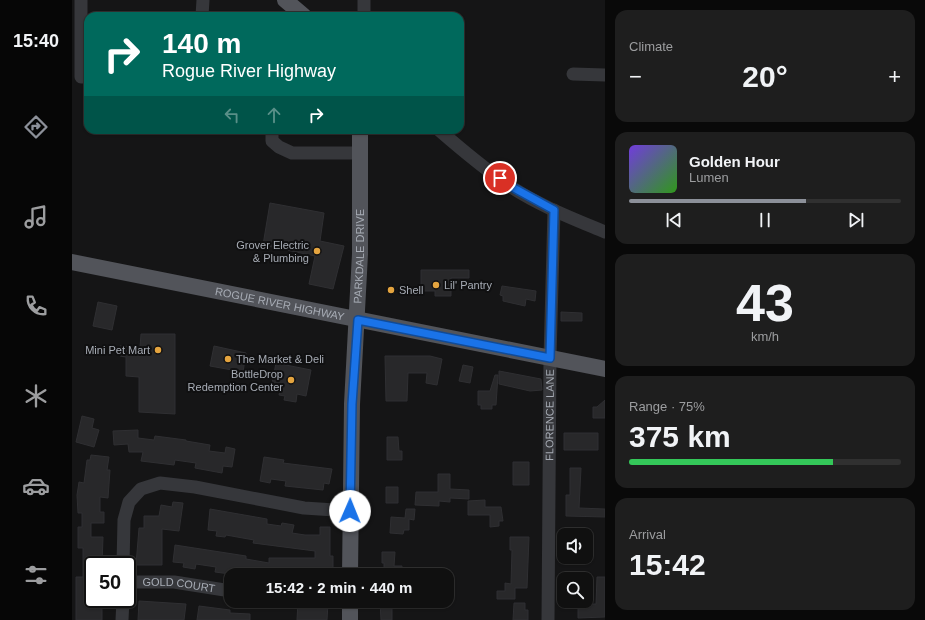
<!DOCTYPE html>
<html lang="en">
<head>
<meta charset="utf-8">
<style>
	body { margin:0; font-family:Helvetica,sans-serif; background:#1e1e1e; color:#f1f3f6; height:100vh; display:flex; flex-direction:column; font-size:15px; white-space:nowrap }
	* { box-sizing:border-box; margin:0 }
	p { font-size:13px; color:#9c9d9f }
	.icon { flex:none; width:22px; height:22px; fill:none; stroke:currentColor; stroke-width:2; stroke-linecap:round; stroke-linejoin:round }
	.map { position:relative; flex:1; overflow:hidden }
	.side { display:flex; flex-direction:column; gap:10px; padding:10px; background:#090909; width:320px }
	.side>* { flex:none }
	.hud { position:absolute; left:12px; top:12px; width:380px; height:122px; border-radius:12px; box-shadow:0 1px 3px #0004,0 0 0 1px #303030; background:#00695c; color:#fff; overflow:hidden }
	.tools { position:absolute; left:485px; top:528px; display:grid; gap:8px }
	.tools a { display:grid; place-items:center; width:36px; height:36px; border-radius:8px; background:#101010; box-shadow:0 1px 3px #0004,0 0 0 1px #303030; font-size:20px }
	.speed { position:absolute; left:12px; top:556px; display:flex; gap:8px; font-size:20px; font-weight:700; text-align:center }
	.speed>* { display:grid; place-content:center; width:52px; height:52px; border-radius:50%; background:#101010; box-shadow:0 1px 3px #0004,0 0 0 1px #303030; line-height:1 }
	.speed .limit { border:2px solid #111; border-radius:6px; background:#fff; color:#111 }
	.pin { position:absolute; display:grid; place-items:center; width:34px; height:34px; color:#fff; margin:-17px; border:2px solid #fff; border-radius:50%; box-shadow:0 1px 4px #0007 }
	.me { position:absolute; width:44px; margin:-22px; rotate:1deg; stroke-linejoin:round; filter:drop-shadow(0 0 3px #0008) }
	.turn { display:flex; align-items:center; gap:14px; height:84px; padding:0 12px; font-size:18px }
	.turn .icon { width:52px; height:52px; stroke-width:2.5 }
	.turn b { display:block; font-size:28px; line-height:34px }
	.lanes { display:flex; align-items:center; height:38px; padding:0 12px; background:#0003; justify-content:center; gap:20px; direction:ltr }
	.lanes .off { opacity:.35 }
	.big { font-size:30px; font-weight:600; line-height:1.1 }
	.side .card { flex:1; display:flex; flex-direction:column; justify-content:center; gap:6px; min-width:0; padding:0 14px; border-radius:12px; background:#1e1e1e }
	.side .dial { align-items:center; gap:0 }
	.dial b { font-size:52px; line-height:1 }
	.song { display:flex; align-items:center; gap:12px }
	.cover { width:48px; height:48px; border-radius:6px; background:linear-gradient(135deg,hsl(260 70% 55%),hsl(110 70% 35%)) }
	.played { height:4px; border-radius:2px; background:linear-gradient(90deg,#8c9099 65%,#303030 65%) }
	.keys { display:flex; justify-content:space-around; direction:ltr }
	.heat { display:flex; justify-content:space-between; align-items:center; font-size:22px; direction:ltr }
	.charge { height:6px; border-radius:3px; background:linear-gradient(90deg,#34c759 75%,#303030 0) }
	.trip { position:absolute; left:152px; top:568px; width:230px; height:40px; border-radius:12px; background:#101010; box-shadow:0 1px 3px #0004,0 0 0 1px #303030; font-weight:600; line-height:40px; text-align:center }
	main { display:flex; flex:1; min-height:0 }
	.menu { display:flex; flex-direction:column; width:72px; justify-content:space-around; align-items:center; background:#060606; color:#9c9d9f }
	.menu .icon { width:28px; height:28px }
	.menu .selected { color:#8c9099 }
	.menu b { font-size:18px; color:#f1f3f6 }
	.map>svg:first-child { display:block }
	.building { fill:#28282a; stroke:#2f2f32 }
	.lines { fill:none; stroke-linecap:round; stroke-linejoin:round }
	.minor { stroke:#36373b; stroke-width:13 }
	.major { stroke:#52545a; stroke-width:16 }
	.route-casing { stroke:#114b97; stroke-width:10 }
	.route { stroke:#1a73e8; stroke-width:7 }
	.poi-dot { fill:#e4a43f; stroke:#101011; stroke-width:1.5 }
	.labels { text-anchor:middle; dominant-baseline:central; stroke-width:4; stroke-linejoin:round; paint-order:stroke }
	.poi-label { font-size:11px; fill:#a7acb5; stroke:#101011; text-anchor:end }
	.street-label { font-size:11px; fill:#a7acb5; stroke:#101011 }
</style>
</head>
<body>
<main>
<nav class="menu">
<b>15:40</b>
<svg class="icon selected" aria-label="directions" viewBox="0 0 24 24"><path d="M12 3l9 9-9 9-9-9zM9 14v-3h6M13 9l2 2-2 2"/></svg>
<svg class="icon" aria-label="music" viewBox="0 0 24 24"><path d="M9 18V5l10-2v13"/><circle cx="6" cy="18" r="3"/><circle cx="16" cy="16" r="3"/></svg>
<svg class="icon" aria-label="phone" viewBox="0 0 24 24"><path d="M5 4h4l2 5-3 2q2 4 5 5l2-3 5 2v4C11 20 4 13 5 4z"/></svg>
<svg class="icon" aria-label="climate" viewBox="0 0 24 24"><path d="M12 3v18M4 7l16 10M4 17L20 7"/></svg>
<svg class="icon" aria-label="car" viewBox="0 0 24 24"><path d="M5 17H2v-5l4-1 3-4h7l3 4 3 1v5h-3M9 17h6M6 11h13"/><circle cx="7" cy="17" r="2"/><circle cx="17" cy="17" r="2"/></svg>
<svg class="icon" aria-label="filters" viewBox="0 0 24 24"><path d="M4 7h16M4 17h16"/><circle cx="9" cy="7" r="2"/><circle cx="15" cy="17" r="2"/></svg>
</nav>
<div class="map">
<svg width="533" height="620" viewBox="0 0 533 620">
	<rect width="100%" height="100%" fill="#151516"/>
	<path class="building" d="M198 203 252 213 248 241 272 246 261 289 237 284 243 256 191 245Z
		M349 270H397V278H379V296H363V291H349Z
		M430 286 464 291 463 301 454 299 453 306 431 301V296L428 295Z
		M26 302 45 306 40 330 21 326Z
		M489 312 510 313V321H489Z
		M69 334H103V414L67 412V377L54 376V357L48 356V346L68 347Z
		M142 346 174 353 171 372 138 366Z
		M313 356H358L370 359 365 385 354 383 355 373H336L335 401H314Z
		M204 363 239 370 234 396 225 394 224 402 212 400 213 396 207 395 208 391 199 389Z
		M391 365 401 367 398 383 387 381Z
		M427 371 469 379 470 390 458 391 427 384Z
		M423 375H426L424 405H420V409H409V405H406V391H418Z
		M533 400V418H521V407H525Z
		M10 416 22 419 20 428 27 430 22 447 4 442Z
		M66 430V438L82 440 83 436 114 440V441L138 445 137 451 153 453 154 447 163 449 160 467 151 466 150 473 123 468 124 463 103 460 102 465 69 461 71 452H57L56 444 42 445 41 431Z
		M492 433H526V450H492Z
		M315 437H326L327 451H330V460H315Z
		M19 455 37 457 35 470H38L36 498 28 497V512H32V523H19V537H31L30 565H21V599H25V608H30V620H4V577H11V548H6V527H10V513H6L5 495 7 482 12 483 15 460H18Z
		M192 457 212 460 211 463 260 469 257 484 252 483 251 490 213 486 214 481 199 479 198 483 188 481Z
		M441 462H457V485H441Z
		M498 468H509L507 508 533 509V517L494 516V495H498Z
		M366 474H378V489L397 490V499L378 498V502L367 501V506L343 505 344 492H366Z
		M314 487H326V503H314Z
		M413 500V507H429L431 521H427V526L418 527V515H396V501Z
		M101 502 111 503 107 531 90 529V565H64L67 528H72V516H87L89 505 100 507Z
		M138 509 195 519V524L209 526 210 523 222 525 220 533 233 535H248V527H258V556H261V575H211V571H185V575L173 573V575H166L143 572 144 567 124 564 123 569 111 567 112 563 101 562 103 545 174 556V559L197 563V558H243V551L181 543 182 540 154 535 153 537 144 536 145 531 136 530Z
		M334 509H343L342 520 337 519V530H332L331 534 318 533 319 517 333 518Z
		M438 537H457L455 588H443V599H425V591H433V583L439 584 440 550H438Z
		M310 552H323L322 566H330L329 575 320 574V570H312V563H310Z
		M525 577H533V617L506 618V604H524Z
		M67 601 114 604 112 620H66Z
		M226 601 256 603 255 620H225Z
		M308 601H320V620H309Z
		M442 603H453V610H456V620H441Z
		M127 606 158 610V613L178 614V620H125Z"/>
	<g class="lines">
		<g class="minor">
			<path d="M9 0V77H16"/>
			<path d="M130 16 131 0"/>
			<path d="M292 16V0"/>
			<path d="M501 74 533 75"/>
			<path d="M200 130V141L207 147 220 153H288"/>
			<path d="M367 130C390 150 414 170 439 187 468 206 502 219 533 232"/>
			<path d="M51 565 52 520 57 502 69 489 88 483 123 487 232 508 278 511"/>
			<path id="s1" d="M55 582H102L159 591"/>
			<path d="M50 620 51 599"/>
			<path id="s2" d="M476 620 478 358 482 210"/>
		</g>
		<g class="major">
			<path d="M213 0 232 16"/>
			<path id="s3" d="M0 262 533 369"/>
			<path id="s4" d="M278 575 280 404 288 254V130"/>
			<path d="M278 620V601"/>
		</g>
	</g>
	<g class="lines">
		<g class="route-casing">
			<path id="route" d="M278 511 280 404 286 320 478 358 482 210 440 187 428 178"/>
		</g>
		<use href="#route" class="route"/>
	</g>
	<g class="poi-dot">
		<circle cx="245" cy="251" r="4"/>
		<circle cx="364" cy="285" r="4"/>
		<circle cx="319" cy="290" r="4"/>
		<circle cx="86" cy="350" r="4"/>
		<circle cx="156" cy="359" r="4"/>
		<circle cx="219" cy="380" r="4"/>
	</g>
	<g class="labels">
		<g class="poi-label">
			<text x="237" y="245">Grover Electric<tspan x="237" dy="13">&amp; Plumbing</tspan></text>
			<text x="372" y="285" text-anchor="start">Lil' Pantry</text>
			<text x="327" y="290" text-anchor="start">Shell</text>
			<text x="78" y="350">Mini Pet Mart</text>
			<text x="164" y="359" text-anchor="start">The Market &amp; Deli</text>
			<text x="211" y="374">BottleDrop<tspan x="211" dy="13">Redemption Center</tspan></text>
		</g>
		<g class="street-label">
			<text stroke="none"><textPath href="#s4" startOffset="319">PARKDALE DRIVE</textPath></text>
			<text stroke="none"><textPath href="#s3" startOffset="212">ROGUE RIVER HIGHWAY</textPath></text>
			<text stroke="none"><textPath href="#s2" startOffset="205">FLORENCE LANE</textPath></text>
			<text stroke="none"><textPath href="#s1" startOffset="52">GOLD COURT</textPath></text>
		</g>
	</g>
</svg>
<div class="tools">
<a><svg class="icon" aria-label="sound" viewBox="0 0 24 24"><path d="M4 9h4l5-4v14l-5-4H4zM17 9q2 3 0 6"/></svg></a>
<a><svg class="icon" aria-label="search" viewBox="0 0 24 24"><circle cx="10" cy="10" r="6"/><path d="M15 15l6 6"/></svg></a>
</div>
<div class="speed"><div class="limit">50</div></div>
<div class="pin" style="left:428px;top:178px;background:#d93025"><svg class="icon" aria-label="arrive" viewBox="0 0 24 24"><path d="M6 21V4h12l-3 4 3 4H6"/></svg></div>
<svg class="me" style="left:278px;top:511px" viewBox="-20 -20 40 40"><circle r="19" fill="#fff"/><path d="M0-13L10 11 0 6-10 11z" fill="#1a73e8"/></svg>
<div class="trip">15:42 · 2 min · 440 m</div>
<div class="hud">
<div class="turn"><svg class="icon" aria-label="right" viewBox="0 0 24 24"><path d="M7 20v-9h11M14 6l5 5-5 5"/></svg><div><b>140 m</b>Rogue River Highway</div></div>
<div class="lanes"><svg class="icon off" aria-label="left" viewBox="0 0 24 24"><path d="M17 20v-9H6M10 6l-5 5 5 5"/></svg><svg class="icon off" aria-label="ahead" viewBox="0 0 24 24"><path d="M12 20V5M6 11l6-6 6 6"/></svg><svg class="icon" aria-label="right" viewBox="0 0 24 24"><path d="M7 20v-9h11M14 6l5 5-5 5"/></svg></div>
</div>
</div>
<section class="side">
<div class="card"><p>Climate</p>
<div class="heat"><a>−</a><b class="big">20°</b><a>+</a></div>
</div>
<div class="card">
<div class="song"><i class="cover"></i><div><b>Golden Hour</b><p>Lumen</p></div></div>
<div class="played"></div>
<div class="keys"><svg class="icon" aria-label="previous" viewBox="0 0 24 24"><path d="M18 5L8 12l10 7zM5 5v14"/></svg><svg class="icon" aria-label="pause" viewBox="0 0 24 24"><path d="M8 5v14M16 5v14"/></svg><svg class="icon" aria-label="next" viewBox="0 0 24 24"><path d="M6 5l10 7-10 7zM19 5v14"/></svg></div>
</div>
<div class="card dial"><b>43</b><p>km/h</p></div>
<div class="card"><p>Range · 75%</p><b class="big">375 km</b><div class="charge"></div></div>
<div class="card"><p>Arrival</p><b class="big">15:42</b></div>
</section>
</main>
</body>
</html>
